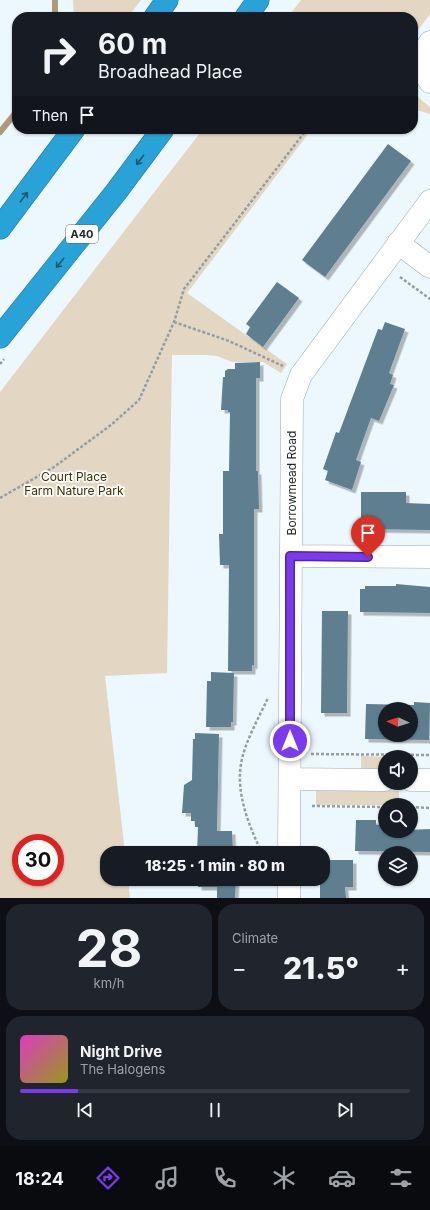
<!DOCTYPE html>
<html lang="en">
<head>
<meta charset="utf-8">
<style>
	body { margin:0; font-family:Inter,sans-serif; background:#20242c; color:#f1f3f6; height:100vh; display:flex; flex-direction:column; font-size:15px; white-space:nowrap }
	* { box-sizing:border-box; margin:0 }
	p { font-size:13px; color:#9ea1a6 }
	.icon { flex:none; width:22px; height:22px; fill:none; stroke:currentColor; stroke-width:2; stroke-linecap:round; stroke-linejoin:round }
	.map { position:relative; height:898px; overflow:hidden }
	.sheet { display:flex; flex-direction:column; gap:6px; padding:6px; background:#0d0f14; flex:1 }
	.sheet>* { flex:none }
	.guide { position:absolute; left:12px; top:12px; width:406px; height:122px; border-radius:16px; box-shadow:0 1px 3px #0004; background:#171b24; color:#f1f3f6; overflow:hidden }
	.needle { width:26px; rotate:274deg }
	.controls { position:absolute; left:378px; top:702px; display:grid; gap:8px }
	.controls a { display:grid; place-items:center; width:40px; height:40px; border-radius:50%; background:#171b24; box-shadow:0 1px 3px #0004; font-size:20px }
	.speed { position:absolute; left:12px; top:834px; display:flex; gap:8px; font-size:20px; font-weight:700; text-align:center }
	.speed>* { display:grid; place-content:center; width:52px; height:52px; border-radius:50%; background:#171b24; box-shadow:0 1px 3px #0004; line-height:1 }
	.speed .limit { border:6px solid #d22; background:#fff; color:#111 }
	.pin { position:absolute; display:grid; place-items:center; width:34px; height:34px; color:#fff; margin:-41px -17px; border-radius:50% 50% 50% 0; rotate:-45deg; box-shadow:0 0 4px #0007 }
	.pin .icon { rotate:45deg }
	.me { position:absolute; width:44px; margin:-22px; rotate:0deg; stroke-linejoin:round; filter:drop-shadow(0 0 3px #0008) }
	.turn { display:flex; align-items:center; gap:14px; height:84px; padding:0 20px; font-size:18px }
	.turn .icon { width:52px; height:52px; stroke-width:2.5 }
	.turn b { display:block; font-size:28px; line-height:34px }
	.then { display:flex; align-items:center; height:38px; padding:0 20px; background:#0003; gap:8px; font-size:15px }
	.big { font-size:30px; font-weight:800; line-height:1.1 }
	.sheet .widget { flex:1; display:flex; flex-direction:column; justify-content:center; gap:6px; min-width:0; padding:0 14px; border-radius:16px; background:#20242c }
	.sheet .dial { align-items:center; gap:0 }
	.dial b { font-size:52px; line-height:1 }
	.song { display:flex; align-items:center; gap:12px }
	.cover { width:48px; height:48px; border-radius:6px; background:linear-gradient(135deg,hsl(310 70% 55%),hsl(60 70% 35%)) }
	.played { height:4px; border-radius:2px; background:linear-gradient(90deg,#7c3aed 15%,#363941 15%) }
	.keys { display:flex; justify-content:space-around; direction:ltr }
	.heat { display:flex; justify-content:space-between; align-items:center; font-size:22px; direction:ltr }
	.sheet .tiles { flex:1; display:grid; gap:6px; grid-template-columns:1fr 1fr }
	.widget:last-child { grid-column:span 2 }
	.trip { position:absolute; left:100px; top:846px; width:230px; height:40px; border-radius:16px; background:#171b24; box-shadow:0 1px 3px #0004; font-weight:800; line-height:40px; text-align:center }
	.dock { display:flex; height:64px; justify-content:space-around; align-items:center; background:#090b0e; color:#9ea1a6 }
	.dock .icon { width:28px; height:28px }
	.dock .selected { color:#7c3aed }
	.dock b { font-size:18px; color:#f1f3f6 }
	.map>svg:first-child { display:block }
	.green { fill:#e3d7c3; fill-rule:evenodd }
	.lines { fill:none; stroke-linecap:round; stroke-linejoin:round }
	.stream { stroke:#ab9a7c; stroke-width:6 }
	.building { fill:#5f7f91; fill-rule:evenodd; filter:url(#shadow) }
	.street-casing { stroke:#98a9b3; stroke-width:23 }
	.highway-casing { stroke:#25779a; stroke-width:23 }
	.path { stroke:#949da2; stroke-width:2.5; stroke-dasharray:3 2; stroke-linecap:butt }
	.street { stroke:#fff; stroke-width:22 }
	.highway { stroke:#29a3d7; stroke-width:22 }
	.oneway { stroke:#22576e }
	.route-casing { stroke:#51269a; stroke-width:10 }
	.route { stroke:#7c3aed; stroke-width:7 }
	.labels { text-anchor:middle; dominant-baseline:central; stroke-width:3.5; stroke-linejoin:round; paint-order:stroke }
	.shield { fill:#fff; stroke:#626668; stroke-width:1 }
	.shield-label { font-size:11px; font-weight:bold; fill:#1e2428 }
	.park-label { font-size:12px; fill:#3f2c03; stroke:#fff }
	.street-label { font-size:12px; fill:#1e2428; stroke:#fff }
</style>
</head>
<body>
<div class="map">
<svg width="430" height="898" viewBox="0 0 430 898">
	<defs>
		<filter id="shadow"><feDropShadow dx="3.5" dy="3.5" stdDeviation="0" flood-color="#0004"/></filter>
	</defs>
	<rect width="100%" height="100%" fill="#edf8fe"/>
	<path class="green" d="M73 0H141L128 17H74Z
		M301 0H430V14L413 37V17H288Z
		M413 90 420 99 430 107V114L413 109Z
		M203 129H312L187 293 287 364 281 373 263 362H232L217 356 205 355H172L167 673 105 676 125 853H107V879H128L130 898H0V392ZM21 843H55V877H21Z
		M361 756 398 757H385V771H363L361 768Z
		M316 790 399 791V805H316Z"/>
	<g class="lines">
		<path class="stream" d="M55 17V0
			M0 132 17 111"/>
	</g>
	<path class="building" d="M388 144 411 161 325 277 302 260Z
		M277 282 299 298 263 347 246 334 250 327 246 324Z
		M385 322 405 329 389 373 393 375 390 384 394 385 379 421 371 418 356 460 361 462 352 490 325 480 328 471 323 469 336 432 339 433 378 329 382 330Z
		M260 362V378H256V471H258L259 509H254V666L252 665V671H228L229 565H220L219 534H223V471H229L230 412H228V410H221L223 377H225V371L228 369H235V363Z
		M361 492H406V503L430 504V530L365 529V525H361Z
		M396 584 430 587V613L360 612V589H365V586H396Z
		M322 611H348L347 713H321Z
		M211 672 234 673 233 722H231V727H206L207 681H211Z
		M414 702 430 703 429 740 365 739 366 704 414 705ZM385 709H411V735H385Z
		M195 733 219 734 217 831H232L233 853H197L198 827H195V821H191V813H182L184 785 192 780 193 739H195Z
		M356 820H376V825H385V831L430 829V852L355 851Z
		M324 860H353V887H345L346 898H320V879H323Z
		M198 879H236L235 898H217V887H198Z"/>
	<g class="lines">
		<g class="street-casing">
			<path id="street" d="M430 42C420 56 420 68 430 82
				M398 243 430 267
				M291 556 430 557
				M290 779 385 780
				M411 780H430
				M289 853 292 399 301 375 430 201
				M289 898V879"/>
		</g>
		<g class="highway-casing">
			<path id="highway" d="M155 17 167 0
				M246 17 258 0
				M0 228 74 129
				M0 337 116 192 163 129"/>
		</g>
		<path class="path" d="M400 277 430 299
			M174 322 229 341 283 366
			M0 364 4 359
			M0 498 54 467 111 425 139 400 174 322 184 289 307 129
			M311 754 430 755
			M312 806 385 807
			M411 807 430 808
			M262 853C249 826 236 794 241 764 244 744 259 717 268 698"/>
		<use href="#street" class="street"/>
		<use href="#highway" class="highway"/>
	</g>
	<defs><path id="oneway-shaft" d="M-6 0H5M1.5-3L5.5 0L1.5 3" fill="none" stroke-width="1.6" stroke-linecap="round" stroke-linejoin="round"/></defs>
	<g class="oneway">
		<use href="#oneway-shaft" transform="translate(140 160) rotate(127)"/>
		<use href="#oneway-shaft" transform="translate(24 197) rotate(-53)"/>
		<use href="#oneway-shaft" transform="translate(60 263) rotate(129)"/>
	</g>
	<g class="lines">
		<g class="route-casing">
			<path id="route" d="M290 741V556L368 557"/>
		</g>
		<use href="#route" class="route"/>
	</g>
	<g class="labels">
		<rect class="shield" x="66" y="225" width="32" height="18" rx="3"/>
		<g class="shield-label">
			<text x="82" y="234">A40</text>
		</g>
		<g class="park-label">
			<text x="74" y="476">Court Place<tspan x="74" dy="14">Farm Nature Park</tspan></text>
		</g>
		<g class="street-label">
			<text transform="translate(291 483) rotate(-90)">Borrowmead Road</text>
		</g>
	</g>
</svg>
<div class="controls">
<a><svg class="needle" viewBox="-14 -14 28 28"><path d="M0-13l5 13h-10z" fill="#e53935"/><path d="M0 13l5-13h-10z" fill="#9ea1a6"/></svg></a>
<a><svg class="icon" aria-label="sound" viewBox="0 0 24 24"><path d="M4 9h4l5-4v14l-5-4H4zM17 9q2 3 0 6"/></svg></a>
<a><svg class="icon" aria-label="search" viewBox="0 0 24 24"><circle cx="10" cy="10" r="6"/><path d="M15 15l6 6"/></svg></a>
<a><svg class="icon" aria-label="layers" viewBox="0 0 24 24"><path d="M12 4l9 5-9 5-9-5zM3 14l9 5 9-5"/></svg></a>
</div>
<div class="speed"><div class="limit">30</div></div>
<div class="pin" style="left:368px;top:557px;background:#d93025"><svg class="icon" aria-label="arrive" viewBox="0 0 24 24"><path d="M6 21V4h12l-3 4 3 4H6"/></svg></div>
<svg class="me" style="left:290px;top:741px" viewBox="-20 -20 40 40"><circle r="17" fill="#7c3aed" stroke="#fff" stroke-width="3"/><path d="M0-11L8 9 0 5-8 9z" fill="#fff"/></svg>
<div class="trip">18:25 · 1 min · 80 m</div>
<div class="guide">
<div class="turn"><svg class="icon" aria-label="right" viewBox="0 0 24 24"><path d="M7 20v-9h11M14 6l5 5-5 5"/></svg><div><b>60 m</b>Broadhead Place</div></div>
<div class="then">Then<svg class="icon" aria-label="arrive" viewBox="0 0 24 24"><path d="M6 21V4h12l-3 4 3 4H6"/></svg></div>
</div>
</div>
<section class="sheet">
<div class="tiles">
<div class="widget dial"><b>28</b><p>km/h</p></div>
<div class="widget"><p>Climate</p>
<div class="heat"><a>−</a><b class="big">21.5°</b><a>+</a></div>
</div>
<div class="widget">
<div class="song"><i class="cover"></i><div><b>Night Drive</b><p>The Halogens</p></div></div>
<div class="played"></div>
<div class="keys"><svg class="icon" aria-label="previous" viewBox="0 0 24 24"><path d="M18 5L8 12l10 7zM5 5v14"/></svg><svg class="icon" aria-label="pause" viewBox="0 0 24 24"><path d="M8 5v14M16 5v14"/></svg><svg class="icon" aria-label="next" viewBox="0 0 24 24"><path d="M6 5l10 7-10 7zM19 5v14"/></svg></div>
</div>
</div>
</section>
<nav class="dock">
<b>18:24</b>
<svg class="icon selected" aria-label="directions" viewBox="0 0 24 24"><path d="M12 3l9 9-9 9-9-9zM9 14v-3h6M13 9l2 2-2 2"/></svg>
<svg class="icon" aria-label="music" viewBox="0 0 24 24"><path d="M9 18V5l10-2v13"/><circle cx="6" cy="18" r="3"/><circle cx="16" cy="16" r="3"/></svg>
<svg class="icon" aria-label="phone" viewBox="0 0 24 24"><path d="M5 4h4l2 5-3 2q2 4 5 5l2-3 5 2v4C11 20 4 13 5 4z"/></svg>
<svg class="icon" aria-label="climate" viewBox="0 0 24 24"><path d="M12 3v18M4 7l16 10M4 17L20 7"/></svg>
<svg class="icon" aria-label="car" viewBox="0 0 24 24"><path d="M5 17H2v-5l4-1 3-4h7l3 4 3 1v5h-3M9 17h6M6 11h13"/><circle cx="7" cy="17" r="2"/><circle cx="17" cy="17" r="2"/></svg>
<svg class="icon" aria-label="filters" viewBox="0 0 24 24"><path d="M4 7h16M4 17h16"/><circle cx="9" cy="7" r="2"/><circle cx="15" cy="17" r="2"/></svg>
</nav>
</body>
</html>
